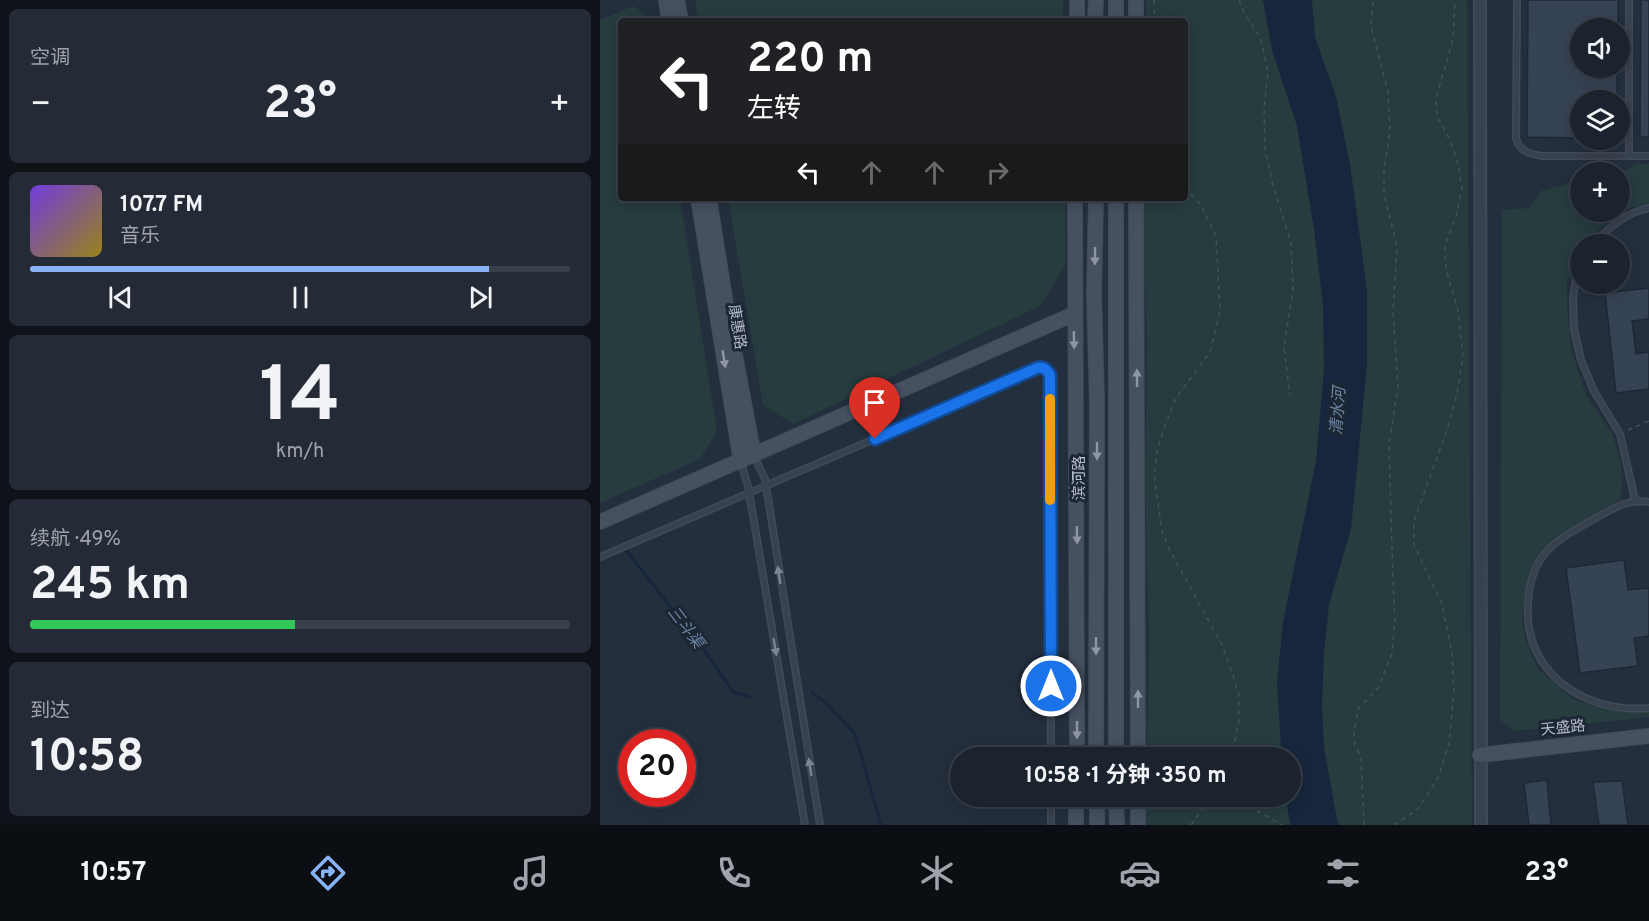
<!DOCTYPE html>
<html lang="zh">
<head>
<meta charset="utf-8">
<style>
	body { margin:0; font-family:Overpass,"Noto Sans SC",sans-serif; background:#242b36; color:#f1f3f6; height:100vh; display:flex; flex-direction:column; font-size:22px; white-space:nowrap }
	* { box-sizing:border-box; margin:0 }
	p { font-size:20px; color:#a0a4aa }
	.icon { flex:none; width:33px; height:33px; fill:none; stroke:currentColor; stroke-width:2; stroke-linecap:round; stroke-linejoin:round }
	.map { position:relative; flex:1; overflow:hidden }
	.details { display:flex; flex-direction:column; gap:9px; padding:9px; background:#0f1319; width:600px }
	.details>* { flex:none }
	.banner { position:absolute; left:18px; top:18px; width:570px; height:183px; border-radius:6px; box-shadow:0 3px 15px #0003,0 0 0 2px #39404a; background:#202124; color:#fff; overflow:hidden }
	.buttons { position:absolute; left:970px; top:18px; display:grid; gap:12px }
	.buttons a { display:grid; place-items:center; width:60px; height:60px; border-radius:50%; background:#1b232e; box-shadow:0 3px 15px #0003,0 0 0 2px #39404a; font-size:30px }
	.speed { position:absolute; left:18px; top:729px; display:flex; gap:12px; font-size:30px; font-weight:700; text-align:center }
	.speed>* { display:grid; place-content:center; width:78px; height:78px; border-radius:50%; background:#1b232e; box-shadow:0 3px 15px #0003,0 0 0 2px #39404a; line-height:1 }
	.speed .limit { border:9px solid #d22; background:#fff; color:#111 }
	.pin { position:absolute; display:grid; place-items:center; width:51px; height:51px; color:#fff; margin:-62px -26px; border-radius:50% 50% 50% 0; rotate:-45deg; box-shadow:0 0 6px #0007 }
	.pin .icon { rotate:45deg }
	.me { position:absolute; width:66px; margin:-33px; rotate:0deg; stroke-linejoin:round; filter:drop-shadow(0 0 4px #0008) }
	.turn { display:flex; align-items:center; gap:21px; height:126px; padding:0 30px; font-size:27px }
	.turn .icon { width:78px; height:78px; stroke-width:2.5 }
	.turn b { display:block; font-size:42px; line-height:51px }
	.lanes { display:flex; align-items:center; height:57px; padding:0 30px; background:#0003; justify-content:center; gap:30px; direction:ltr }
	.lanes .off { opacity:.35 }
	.big { font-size:45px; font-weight:700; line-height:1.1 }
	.details .card { flex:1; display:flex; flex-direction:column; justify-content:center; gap:9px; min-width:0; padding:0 21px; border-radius:9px; background:#242b36 }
	.details .dial { align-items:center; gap:0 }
	.dial b { font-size:78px; line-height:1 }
	.song { display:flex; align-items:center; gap:18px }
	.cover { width:72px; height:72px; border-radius:9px; background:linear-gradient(135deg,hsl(260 70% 55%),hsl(50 70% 35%)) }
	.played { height:6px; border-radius:3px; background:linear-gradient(90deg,#8ab4f8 85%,#39404a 85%) }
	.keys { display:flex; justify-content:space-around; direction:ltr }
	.heat { display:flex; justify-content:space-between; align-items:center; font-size:33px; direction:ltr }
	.charge { height:9px; border-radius:4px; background:linear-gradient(90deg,#34c759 49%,#39404a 0) }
	.trip { position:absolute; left:350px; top:747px; width:351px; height:60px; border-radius:30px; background:#1b232e; box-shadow:0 3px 15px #0003,0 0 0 2px #39404a; font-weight:700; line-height:60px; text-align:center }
	.tabs { display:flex; height:96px; justify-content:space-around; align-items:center; background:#0b0e12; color:#a0a4aa }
	.tabs .icon { width:42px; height:42px }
	.tabs .current { color:#8ab4f8 }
	.tabs b { font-size:27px; color:#f1f3f6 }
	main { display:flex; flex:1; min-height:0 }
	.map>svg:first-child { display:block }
	.green { fill:#263c3f }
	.water { fill:#17263c }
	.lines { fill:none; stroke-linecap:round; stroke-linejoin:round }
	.stream { stroke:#17263c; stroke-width:3 }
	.building { fill:#364354; stroke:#1f2835; stroke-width:1.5 }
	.lane-casing { stroke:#414a57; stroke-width:8 }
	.street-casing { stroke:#414a57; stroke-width:14 }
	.secondary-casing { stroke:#414a57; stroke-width:16 }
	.path { stroke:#3f5557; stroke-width:1.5; stroke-dasharray:4.5 4.5; stroke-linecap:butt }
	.lane { stroke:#38414e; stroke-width:5 }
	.street { stroke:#38414e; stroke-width:10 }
	.secondary { stroke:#465061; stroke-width:14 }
	.oneway { fill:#8e96a5 }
	.oneway2 { fill:#7c8592 }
	.route-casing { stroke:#114b97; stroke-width:15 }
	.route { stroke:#1a73e8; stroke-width:10 }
	.slow { stroke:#f59e0b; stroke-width:10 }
	.labels { text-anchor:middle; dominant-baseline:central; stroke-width:6; stroke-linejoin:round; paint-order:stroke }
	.street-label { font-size:15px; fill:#b4bcc9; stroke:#1d2633 }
	.water-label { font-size:16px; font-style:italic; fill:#6d86a8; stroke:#1d2633 }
</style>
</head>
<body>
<main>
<section class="details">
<div class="card"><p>空调</p>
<div class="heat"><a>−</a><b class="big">23°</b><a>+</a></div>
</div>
<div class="card">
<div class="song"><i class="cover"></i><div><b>107.7 FM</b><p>音乐</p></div></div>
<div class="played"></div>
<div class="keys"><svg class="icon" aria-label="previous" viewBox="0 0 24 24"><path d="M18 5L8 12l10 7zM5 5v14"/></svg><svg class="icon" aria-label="pause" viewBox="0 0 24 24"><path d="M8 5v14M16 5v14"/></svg><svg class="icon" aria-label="next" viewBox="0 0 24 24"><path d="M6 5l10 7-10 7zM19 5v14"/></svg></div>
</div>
<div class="card dial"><b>14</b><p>km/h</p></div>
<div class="card"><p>续航 · 49%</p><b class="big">245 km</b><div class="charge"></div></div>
<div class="card"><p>到达</p><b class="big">10:58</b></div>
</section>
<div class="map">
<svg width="1049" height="825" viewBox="0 0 1049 825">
	<rect width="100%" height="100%" fill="#242f3e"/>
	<path class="green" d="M98 0H463V21H99L95 2Z
		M546 0H867L872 825H546L547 797 690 796V758L547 757 549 637 545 481 547 348 543 198H585V21H546Z
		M33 6 52 19V21H21V198H80L117 431 100 459 0 503V20Z
		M1049 163V204L1029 208 1000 228 988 244H981V254L975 263 967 282V310L972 352 986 395 1012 433 1021 464 1022 486 1020 499 965 531 942 549 930 574 922 615 925 637 938 669 975 700 1024 712 1049 710V717L915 731 900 720 902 210 930 208 941 191 981 180V212H1020V174L1036 164Z
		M128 198H465L466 263 442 305 193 424 163 405Z"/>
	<path class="water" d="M663 0H712L715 37 736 97 750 164 767 291V365L751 529 729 604 724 652 722 706 724 747 738 825H690L686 797 690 796V758L682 757 681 748 677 683 683 622 716 461 724 370 723 304 714 229 697 126 672 50Z"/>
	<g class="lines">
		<path class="stream" d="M26 550 105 651 133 692 151 697
			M212 693 225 702 255 734 281 825"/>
	</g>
	<path class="building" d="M928 0H1018V28H981V68H1017V100H981V138L927 137Z
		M1041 0H1049V137H1040Z
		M1049 288V319L1032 321 1036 354 1049 352V389L1016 393 1005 293Z
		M1024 560 1028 590 1049 588V636L1034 638 1038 666 980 673 966 568Z
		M947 780 951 825H929L924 783Z
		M1022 781 1028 825H999L993 782Z"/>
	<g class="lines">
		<g class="lane-casing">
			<path id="lane" d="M917 0 916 139C921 152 929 154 942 156H1049
				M1029 156V0
				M993 244C1010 227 1025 213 1049 208
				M981 264 977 272 973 298 974 329 981 360 994 391 1020 434 1035 500
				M154 456 165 479 220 825
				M141 463 148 486 205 825
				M1049 502C1028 498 1012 509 994 519 978 528 961 537 948 550 934 564 929 585 928 604 923 673 985 714 1049 708
				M0 557 442 367 447 369 450 375 451 758
				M451 796V825"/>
		</g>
		<g class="street-casing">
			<path id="street" d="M880 0 881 825"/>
		</g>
		<g class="secondary-casing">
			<path id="secondary" d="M66 0 69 21
				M77 0 81 21
				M516 0V21
				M477 21V0
				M495 21 496 0
				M536 21V0
				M98 198 141 462
				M109 198 129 323 154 456
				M475 198 477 758
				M496 198 494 295 497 401 496 758
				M516 198V758
				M536 198 538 758
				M0 522 474 314
				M880 755 1049 736
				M497 796V825
				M516 796 517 825
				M476 825V796
				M538 825V796"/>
		</g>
		<path class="path" d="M554 0 555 21
			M639 0 645 14 660 37 668 72 664 109 665 149 673 186 691 243 693 289 684 348 690 395
			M585 187 601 205 616 236 620 311 610 352 576 398 563 431 557 451 554 475 562 531 569 549 622 645 633 675 639 696V722L631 758
			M1028 430 1049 421
			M646 796 659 812 682 825
			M591 825 611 796
			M764 825 761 757 755 745 754 732 758 709 779 687 792 653 795 620 793 581 789 445 798 386 793 313 797 246 784 194V170L790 131 788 92 771 26 773 0
			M794 825 817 810 838 778 849 744 854 691 852 653 842 604 814 545V521L847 430 857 394 863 357 858 311 846 269 845 245 856 216 862 189 858 163 850 140 837 117 836 99 853 39 855 0"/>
		<use href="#lane" class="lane"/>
		<use href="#street" class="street"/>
		<use href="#secondary" class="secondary"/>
	</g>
	<defs><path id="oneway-solid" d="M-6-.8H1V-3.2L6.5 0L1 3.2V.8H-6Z" transform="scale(1.5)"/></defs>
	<g class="oneway">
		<use href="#oneway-solid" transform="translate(495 256) rotate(91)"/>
		<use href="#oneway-solid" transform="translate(474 340) rotate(89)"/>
		<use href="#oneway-solid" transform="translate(124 359) rotate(81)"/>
		<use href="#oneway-solid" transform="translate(537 378) rotate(-90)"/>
		<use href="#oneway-solid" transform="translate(497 451) rotate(90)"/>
		<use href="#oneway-solid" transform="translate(477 535) rotate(89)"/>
		<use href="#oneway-solid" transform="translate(496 646) rotate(90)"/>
		<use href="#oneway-solid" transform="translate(538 699) rotate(-90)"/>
		<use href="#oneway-solid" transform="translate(477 730) rotate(90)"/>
	</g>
	<g class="oneway2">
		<use href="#oneway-solid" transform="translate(179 575) rotate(-99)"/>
		<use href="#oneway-solid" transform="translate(175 647) rotate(80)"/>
		<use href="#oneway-solid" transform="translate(210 767) rotate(-99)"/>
	</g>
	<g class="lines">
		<g class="route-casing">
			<path id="route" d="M275 439 437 368C444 366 447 370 450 375L451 686"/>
		</g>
		<use href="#route" class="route"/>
		<path class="slow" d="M450 399V500"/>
	</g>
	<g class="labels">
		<g class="street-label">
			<text transform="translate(136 327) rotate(81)">康惠路</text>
			<text transform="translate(480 478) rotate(-90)">滨河路</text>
			<text transform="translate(963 729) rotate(-6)">天盛路</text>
		</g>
		<g class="water-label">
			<text transform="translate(739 411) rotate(-86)">清水河</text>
			<text transform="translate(85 628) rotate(53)">三斗渠</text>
		</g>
	</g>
</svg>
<div class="buttons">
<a><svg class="icon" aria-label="sound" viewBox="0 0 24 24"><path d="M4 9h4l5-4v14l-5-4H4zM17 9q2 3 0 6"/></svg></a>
<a><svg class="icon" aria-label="layers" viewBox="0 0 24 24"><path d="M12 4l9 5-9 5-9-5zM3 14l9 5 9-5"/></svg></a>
<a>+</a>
<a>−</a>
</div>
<div class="speed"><div class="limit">20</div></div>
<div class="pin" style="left:275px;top:439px;background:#d93025"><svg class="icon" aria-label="arrive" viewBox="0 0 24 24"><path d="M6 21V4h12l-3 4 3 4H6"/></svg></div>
<svg class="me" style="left:451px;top:686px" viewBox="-20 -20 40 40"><circle r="17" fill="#1a73e8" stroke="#fff" stroke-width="3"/><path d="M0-11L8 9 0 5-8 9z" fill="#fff"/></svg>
<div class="trip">10:58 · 1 分钟 · 350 m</div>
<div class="banner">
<div class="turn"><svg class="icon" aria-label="left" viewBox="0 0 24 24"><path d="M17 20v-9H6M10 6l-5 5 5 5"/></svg><div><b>220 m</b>左转</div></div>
<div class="lanes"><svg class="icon" aria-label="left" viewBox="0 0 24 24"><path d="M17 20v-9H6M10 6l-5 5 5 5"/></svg><svg class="icon off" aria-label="ahead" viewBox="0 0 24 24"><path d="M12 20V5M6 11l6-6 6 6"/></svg><svg class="icon off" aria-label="ahead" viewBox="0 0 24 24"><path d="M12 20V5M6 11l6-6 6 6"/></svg><svg class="icon off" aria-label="right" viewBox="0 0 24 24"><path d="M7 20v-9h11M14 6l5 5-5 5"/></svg></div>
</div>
</div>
</main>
<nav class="tabs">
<b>10:57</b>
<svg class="icon current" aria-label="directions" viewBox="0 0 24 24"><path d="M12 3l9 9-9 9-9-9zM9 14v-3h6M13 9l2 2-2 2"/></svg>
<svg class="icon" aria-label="music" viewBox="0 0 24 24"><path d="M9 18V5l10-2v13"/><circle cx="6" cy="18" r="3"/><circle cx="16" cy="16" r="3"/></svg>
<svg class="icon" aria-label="phone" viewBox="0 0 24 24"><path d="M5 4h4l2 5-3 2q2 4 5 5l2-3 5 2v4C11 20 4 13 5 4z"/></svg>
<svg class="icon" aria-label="climate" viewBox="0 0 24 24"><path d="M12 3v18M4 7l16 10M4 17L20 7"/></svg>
<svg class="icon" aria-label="car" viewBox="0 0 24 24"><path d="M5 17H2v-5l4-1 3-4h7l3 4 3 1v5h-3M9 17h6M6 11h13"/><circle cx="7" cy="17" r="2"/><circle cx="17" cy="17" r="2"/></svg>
<svg class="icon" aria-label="filters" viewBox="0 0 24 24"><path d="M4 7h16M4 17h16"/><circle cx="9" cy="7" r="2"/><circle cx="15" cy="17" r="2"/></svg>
<b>23°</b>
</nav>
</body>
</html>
